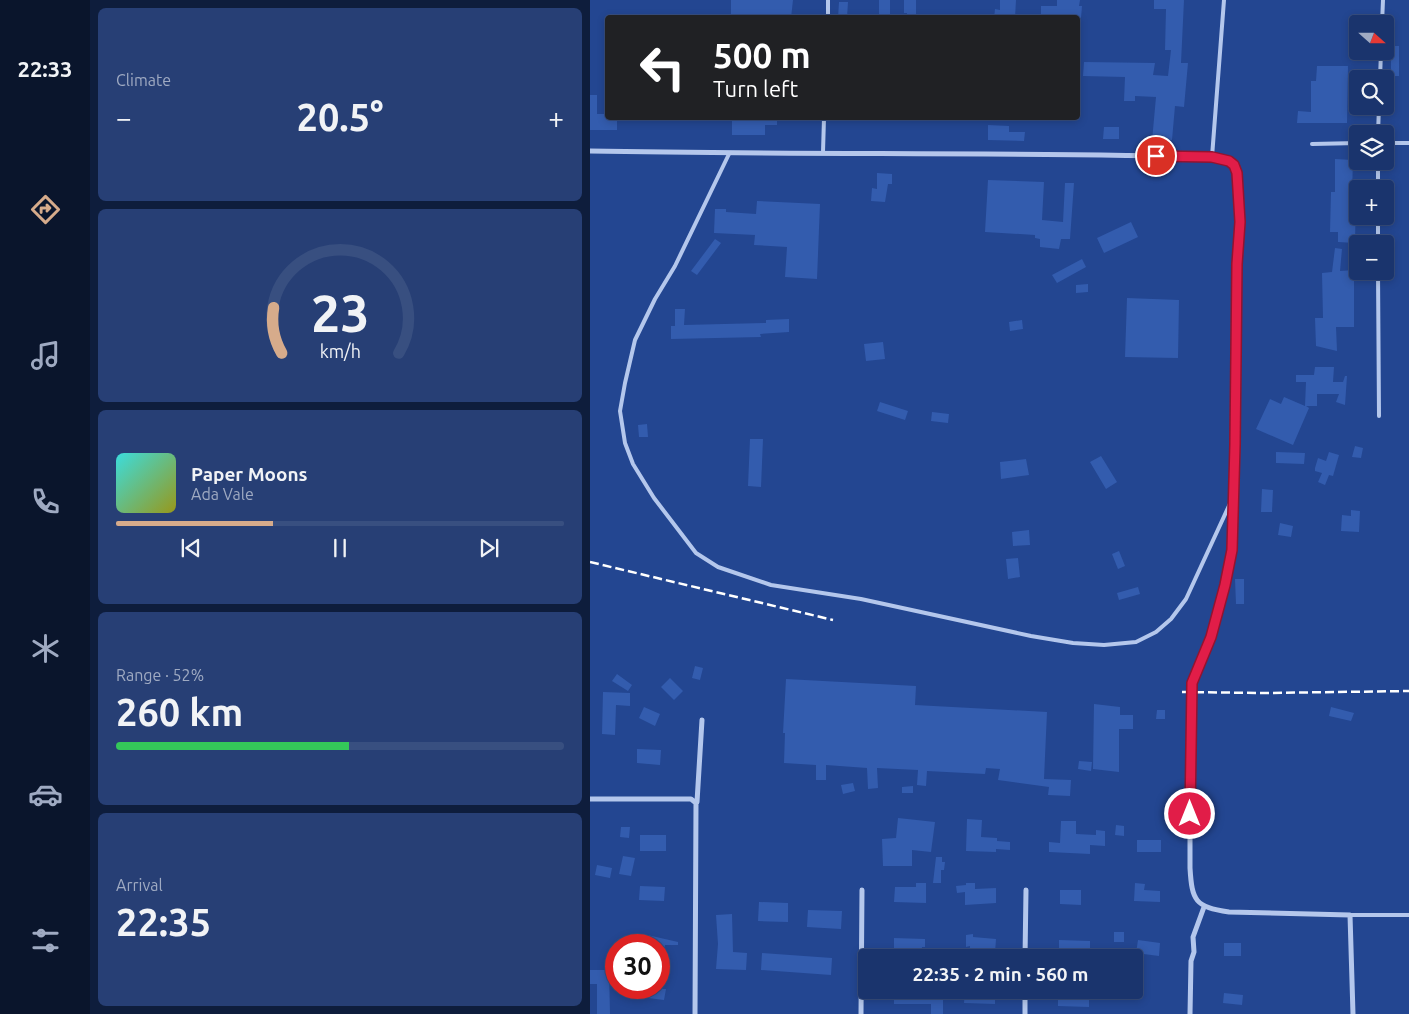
<!DOCTYPE html>
<html lang="en">
<head>
<meta charset="utf-8">
<style>
	body { margin:0; font-family:Ubuntu,sans-serif; background:#273f75; color:#f1f3f6; height:100vh; display:flex; flex-direction:column; font-size:19px; white-space:nowrap }
	* { box-sizing:border-box; margin:0 }
	p { font-size:16px; color:#9faac2 }
	.icon { flex:none; width:28px; height:28px; fill:none; stroke:currentColor; stroke-width:2; stroke-linecap:round; stroke-linejoin:round }
	.map { position:relative; flex:1; overflow:hidden }
	.details { display:flex; flex-direction:column; gap:8px; padding:8px; background:#0e1d3c; width:500px }
	.details>* { flex:none }
	.top-card { position:absolute; left:15px; top:15px; width:475px; height:105px; border-radius:5px; box-shadow:0 2px 8px #0003,0 0 0 1px #384f80; background:#202124; color:#fff; overflow:hidden }
	.needle { width:32px; rotate:111deg }
	.fabs { position:absolute; left:759px; top:15px; display:grid; gap:10px }
	.fabs a { display:grid; place-items:center; width:45px; height:45px; border-radius:5px; background:#1a346d; box-shadow:0 2px 8px #0003,0 0 0 1px #384f80; font-size:25px }
	.speed { position:absolute; left:15px; top:934px; display:flex; gap:10px; font-size:25px; font-weight:700; text-align:center }
	.speed>* { display:grid; place-content:center; width:65px; height:65px; border-radius:50%; background:#1a346d; box-shadow:0 2px 8px #0003,0 0 0 1px #384f80; line-height:1 }
	.speed .limit { border:8px solid #d22; background:#fff; color:#111 }
	.pin { position:absolute; display:grid; place-items:center; width:42px; height:42px; color:#fff; margin:-21px; border:2px solid #fff; border-radius:50%; box-shadow:0 1px 5px #0007 }
	.me { position:absolute; width:55px; margin:-28px; rotate:0deg; stroke-linejoin:round; filter:drop-shadow(0 0 4px #0008) }
	.turn { display:flex; align-items:center; gap:18px; height:105px; padding:0 25px; font-size:22px }
	.turn .icon { width:65px; height:65px; stroke-width:2.5 }
	.turn b { display:block; font-size:35px; line-height:42px }
	.big { font-size:38px; font-weight:700; line-height:1.1 }
	.details .widget { flex:1; display:flex; flex-direction:column; justify-content:center; gap:8px; min-width:0; padding:0 18px; border-radius:8px; background:#273f75 }
	.details .dial { align-items:center; gap:0 }
	.dial svg { height:130px; overflow:visible; fill:none; stroke:#384f80; stroke-width:7; stroke-linecap:round; text-anchor:middle }
	.dial text { fill:#f1f3f6; stroke:none }
	.song { display:flex; align-items:center; gap:15px }
	.cover { width:60px; height:60px; border-radius:8px; background:linear-gradient(135deg,hsl(180 70% 55%),hsl(60 70% 35%)) }
	.played { height:5px; border-radius:2px; background:linear-gradient(90deg,#d6ab8b 35%,#384f80 35%) }
	.keys { display:flex; justify-content:space-around; direction:ltr }
	.heat { display:flex; justify-content:space-between; align-items:center; font-size:28px; direction:ltr }
	.charge { height:8px; border-radius:4px; background:linear-gradient(90deg,#34c759 52%,#384f80 0) }
	.trip { position:absolute; left:268px; top:949px; width:285px; height:50px; border-radius:5px; background:#1a346d; box-shadow:0 2px 8px #0003,0 0 0 1px #384f80; font-weight:700; line-height:50px; text-align:center }
	main { display:flex; flex:1; min-height:0 }
	.tabs { display:flex; flex-direction:column; width:90px; justify-content:space-around; align-items:center; background:#0a152c; color:#9faac2 }
	.tabs .icon { width:35px; height:35px }
	.tabs .selected { color:#d6ab8b }
	.tabs b { font-size:22px; color:#f1f3f6 }
	.map>svg:first-child { display:block }
	.building { fill:#335cae }
	.lines { fill:none; stroke-linecap:round; stroke-linejoin:round }
	.lane { stroke:#b4c7ec; stroke-width:4 }
	.street { stroke:#b4c7ec; stroke-width:5 }
	.rail { stroke:#fff; stroke-width:2.5; stroke-dasharray:9 4; stroke-linecap:butt }
	.route-casing { stroke:#92132f; stroke-width:12 }
	.route { stroke:#e11d48; stroke-width:9 }
</style>
</head>
<body>
<main>
<nav class="tabs">
<b>22:33</b>
<svg class="icon selected" aria-label="directions" viewBox="0 0 24 24"><path d="M12 3l9 9-9 9-9-9zM9 14v-3h6M13 9l2 2-2 2"/></svg>
<svg class="icon" aria-label="music" viewBox="0 0 24 24"><path d="M9 18V5l10-2v13"/><circle cx="6" cy="18" r="3"/><circle cx="16" cy="16" r="3"/></svg>
<svg class="icon" aria-label="phone" viewBox="0 0 24 24"><path d="M5 4h4l2 5-3 2q2 4 5 5l2-3 5 2v4C11 20 4 13 5 4z"/></svg>
<svg class="icon" aria-label="climate" viewBox="0 0 24 24"><path d="M12 3v18M4 7l16 10M4 17L20 7"/></svg>
<svg class="icon" aria-label="car" viewBox="0 0 24 24"><path d="M5 17H2v-5l4-1 3-4h7l3 4 3 1v5h-3M9 17h6M6 11h13"/><circle cx="7" cy="17" r="2"/><circle cx="17" cy="17" r="2"/></svg>
<svg class="icon" aria-label="filters" viewBox="0 0 24 24"><path d="M4 7h16M4 17h16"/><circle cx="9" cy="7" r="2"/><circle cx="15" cy="17" r="2"/></svg>
</nav>
<section class="details">
<div class="widget"><p>Climate</p>
<div class="heat"><a>−</a><b class="big">20.5°</b><a>+</a></div>
</div>
<div class="widget dial"><svg viewBox="0 0 100 80">
<path d="M14 69A42 42 0 1 1 86 69"/>
<path d="M14 69A42 42 0 0 1 9 41" stroke="#d6ab8b"/>
<text x="50" y="56" font-size="32" font-weight="700">23</text>
<text x="50" y="72" font-size="11">km/h</text>
</svg></div>
<div class="widget">
<div class="song"><i class="cover"></i><div><b>Paper Moons</b><p>Ada Vale</p></div></div>
<div class="played"></div>
<div class="keys"><svg class="icon" aria-label="previous" viewBox="0 0 24 24"><path d="M18 5L8 12l10 7zM5 5v14"/></svg><svg class="icon" aria-label="pause" viewBox="0 0 24 24"><path d="M8 5v14M16 5v14"/></svg><svg class="icon" aria-label="next" viewBox="0 0 24 24"><path d="M6 5l10 7-10 7zM19 5v14"/></svg></div>
</div>
<div class="widget"><p>Range · 52%</p><b class="big">260 km</b><div class="charge"></div></div>
<div class="widget"><p>Arrival</p><b class="big">22:35</b></div>
</section>
<div class="map">
<svg width="819" height="1014" viewBox="0 0 819 1014">
	<rect width="100%" height="100%" fill="#234691"/>
	<path class="building" d="M141 0H203L201 18H141Z
		M289 0H300V18H289Z
		M314 0H326V18H317V13H314Z
		M410 0H426L425 18H404L405 9 410 10Z
		M467 0H490L489 6H492L491 18H451V6H467Z
		M564 0H594L591 63H598L594 107 585 106 582 140H573V142L562 141 566 97 545 96V101H534L535 77 493 76 494 62 565 63 563 75 578 76 581 50H575L576 9H564Z
		M249 2H258L257 18H248Z
		M801 46H809V76H801Z
		M727 66H758L757 123H707L708 111 721 112V81H726Z
		M0 95H7V114H18V118H27V130H0Z
		M142 118H187V125H175V135H142Z
		M398 125 419 126V132H435L434 141 398 140Z
		M514 127H529V139H513Z
		M745 159 763 160 762 193H766L765 243 748 242V232H740L741 192H745Z
		M287 173 302 174V184H298L295 202 281 201 282 188 287 189Z
		M398 180 454 182 452 220 473 222 475 183H484L480 239H471L469 249 450 247V239L445 238V235L395 232Z
		M167 201 230 204 227 279 195 277 197 247 164 245 165 235 124 233 125 209H136V212L166 214Z
		M541 222 548 237 514 253 507 238Z
		M125 239 131 243 107 275 101 271Z
		M745 248 752 249 750 271 764 270V327H746L747 351 726 346 725 318H733L732 273 742 272Z
		M492 259 496 267 467 283 462 275Z
		M498 284V292L486 293V285Z
		M537 298 589 300 588 358 535 357Z
		M85 309H95L94 325 176 323V320L199 319V332L170 334 171 337 81 339V326H85Z
		M432 320 433 329 420 331 419 322Z
		M293 342 295 359 276 361 274 344Z
		M725 367H744L743 382H753L755 376H757L755 405 746 402 749 394H727V406H716L719 408 703 445 666 429 680 399 691 404 694 397 715 406 716 382H706V375H724Z
		M290 402 318 411 315 420 287 411Z
		M342 412 359 414 358 423 341 421Z
		M57 424 58 437H49L48 425Z
		M160 439H173L171 487 158 486Z
		M765 446 773 448 771 458 762 457Z
		M686 452 715 453 714 464 686 463Z
		M739 452 749 455 743 476 739 475 735 485 728 482 732 473 725 471V468L728 458 736 461Z
		M511 456 527 482 516 489 500 462Z
		M436 459 439 475 411 479 410 462Z
		M672 489 683 490 682 512H671Z
		M761 510 770 511 769 532 751 531 752 515 761 516Z
		M690 523 703 526 701 537 688 535Z
		M439 530 440 545 423 546 422 532Z
		M529 551 535 566 528 569 522 554Z
		M428 558 430 577 418 579 416 559Z
		M645 579H654V604H646Z
		M548 587 550 594 529 600 527 593Z
		M105 666 113 668 110 680 102 678Z
		M27 674 42 685 38 691 22 681Z
		M80 678 93 691 84 700 71 687Z
		M196 679 326 686 325 705 457 712 454 779 481 780 480 796 458 795 459 787 408 780 410 769 396 768 395 774 337 771 336 786 327 785 328 770 287 768 288 788 278 789 277 768 236 765V780H226V765L194 763 195 733H193Z
		M13 692 40 693V706L26 705 25 735 12 734Z
		M504 704 530 707V715H543V729H529V772L503 769Z
		M54 707 70 714 65 726 49 718Z
		M741 707 764 713 761 721 739 716Z
		M567 710H575V719H566Z
		M47 749 71 750 70 765 47 763Z
		M489 761 502 762 501 771 488 769Z
		M263 783 265 791 253 794 251 785Z
		M323 786V793H312V787Z
		M308 818 345 822 341 852 322 850V866H293L292 839 306 838Z
		M377 819 392 820 391 837 407 838V841L420 842V850L406 849V852L376 851Z
		M471 821H486V834L506 835V830L515 831V846L500 845V854L459 852V842L470 843Z
		M526 825 534 826V836L525 835Z
		M31 827H40L39 838 30 837Z
		M50 835H76V851H50Z
		M547 840H571V852H547Z
		M33 856 45 858 41 876 29 874Z
		M346 857H352V862H355L354 870H351V883H343Z
		M7 865 22 868 20 878 5 875Z
		M326 883H336V903L304 902 305 887H326Z
		M376 883H385V889L406 888V903L375 905V892L367 893 366 886 376 885Z
		M545 883 555 884 554 890 570 891V902L544 901Z
		M50 886 75 887 74 901 49 900Z
		M470 890H491V905L470 904Z
		M169 902 198 903V922L168 921Z
		M218 910 252 911 251 929 217 927Z
		M142 914 143 952 157 953 156 970 126 969 128 944 126 915Z
		M524 932H534V942H524Z
		M53 934 88 942V945H75L72 961 69 960V945H50Z
		M383 934V937L406 939 405 953H401V958H379L380 946 376 947V935Z
		M304 938 335 939V947H332L331 958H304Z
		M469 940 500 941V952H490V955H469Z
		M548 940 570 943 569 956 546 953Z
		M634 943H651V956H634Z
		M172 953 242 958 241 975 171 970Z
		M0 970H19L20 1014H7V984H0Z
		M50 988 76 989 74 1000 58 998V996L49 995Z
		M304 990H353V1014H341V1004H304Z
		M375 990H405V1004L374 1003Z
		M468 991 499 992V1007L468 1006Z
		M634 993 653 995 652 1005 633 1003Z"/>
	<g class="lines">
		<path class="lane" d="M238 18V0
			M792 24 793 0
			M790 79 791 51
			M788 134 789 106
			M795 143H819
			M722 144 768 143
			M233 152 234 118
			M139 154 85 266 65 299 45 340 35 383 30 411 35 443 43 464 64 498 106 553 128 567 181 585 271 599 441 636 483 643 514 645 546 642 566 632 581 619 596 599 643 497
			M622 157 634 0
			M788 161V189
			M788 216V244
			M788 271 789 416
			M760 915H819"/>
		<path class="street" d="M0 151C207 155 415 152 622 157 629 159 639 159 644 164 654 177 648 246 647 264L643 530 641 551 635 585 621 637 602 683 600 735V868C602 901 605 907 639 912L760 915 763 1014
			M0 799H101L106 803 105 1014
			M107 802 112 720
			M435 958 436 890
			M271 1014 272 890
			M435 1014V990
			M600 1014 601 961 604 952 603 937 614 907"/>
		<path class="rail" d="M0 562 243 620
			M592 692 675 693 819 691"/>
	</g>
	<g class="lines">
		<g class="route-casing">
			<path id="route" d="M566 156 622 157 639 161 644 165 647 173 650 222 647 264 645 445 642 550 635 585 621 637 602 683 600 814"/>
		</g>
		<use href="#route" class="route"/>
	</g>
</svg>
<div class="fabs">
<a><svg class="needle" viewBox="-14 -14 28 28"><path d="M0-13l5 13h-10z" fill="#e53935"/><path d="M0 13l5-13h-10z" fill="#9faac2"/></svg></a>
<a><svg class="icon" aria-label="search" viewBox="0 0 24 24"><circle cx="10" cy="10" r="6"/><path d="M15 15l6 6"/></svg></a>
<a><svg class="icon" aria-label="layers" viewBox="0 0 24 24"><path d="M12 4l9 5-9 5-9-5zM3 14l9 5 9-5"/></svg></a>
<a>+</a>
<a>−</a>
</div>
<div class="speed"><div class="limit">30</div></div>
<div class="pin" style="left:566px;top:156px;background:#d93025"><svg class="icon" aria-label="arrive" viewBox="0 0 24 24"><path d="M6 21V4h12l-3 4 3 4H6"/></svg></div>
<svg class="me" style="left:600px;top:814px" viewBox="-20 -20 40 40"><circle r="17" fill="#e11d48" stroke="#fff" stroke-width="3"/><path d="M0-11L8 9 0 5-8 9z" fill="#fff"/></svg>
<div class="trip">22:35 · 2 min · 560 m</div>
<div class="top-card">
<div class="turn"><svg class="icon" aria-label="left" viewBox="0 0 24 24"><path d="M17 20v-9H6M10 6l-5 5 5 5"/></svg><div><b>500 m</b>Turn left</div></div>
</div>
</div>
</main>
</body>
</html>
